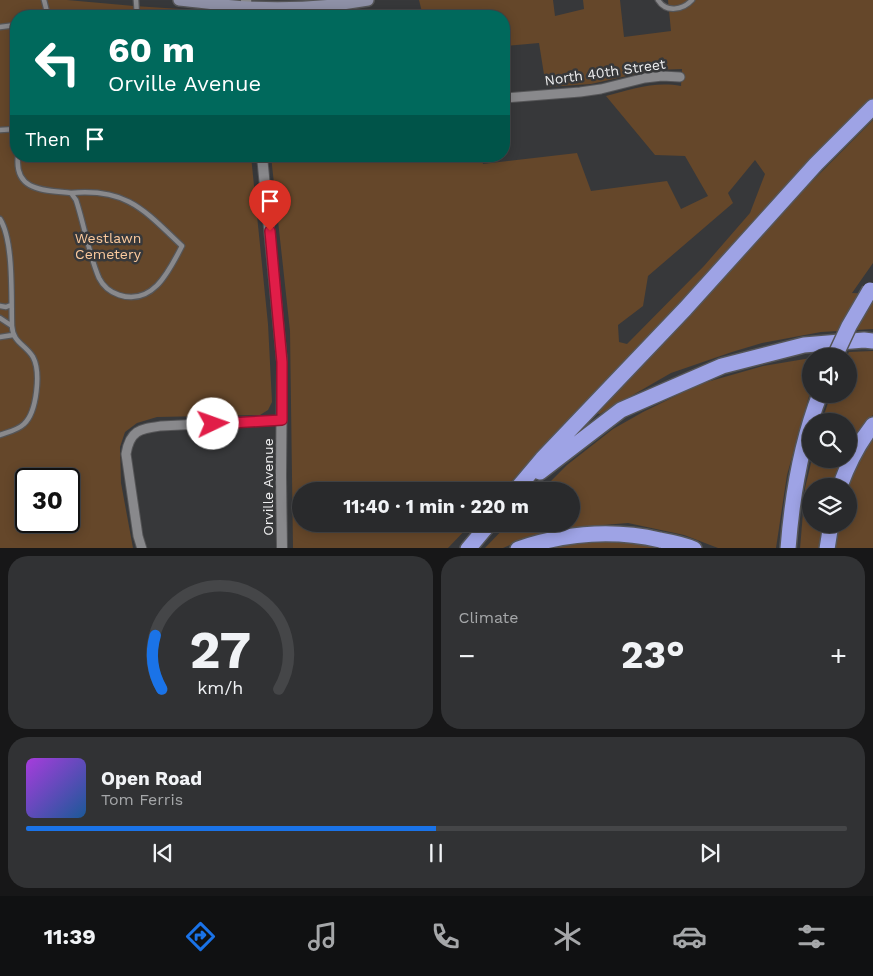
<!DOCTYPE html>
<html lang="en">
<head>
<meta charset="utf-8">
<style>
	body { margin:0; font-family:"Work Sans",sans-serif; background:#313234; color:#f1f3f6; height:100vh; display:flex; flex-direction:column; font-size:19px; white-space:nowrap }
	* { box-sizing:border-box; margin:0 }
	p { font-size:16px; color:#a5a7a9 }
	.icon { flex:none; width:28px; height:28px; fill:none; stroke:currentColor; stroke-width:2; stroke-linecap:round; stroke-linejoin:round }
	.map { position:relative; height:548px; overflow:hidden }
	.side { display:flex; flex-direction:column; gap:8px; padding:8px; background:#171718; flex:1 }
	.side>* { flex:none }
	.banner { position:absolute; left:10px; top:10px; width:500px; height:152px; border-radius:20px; box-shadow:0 2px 12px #0003,0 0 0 1px #454648; background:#00695c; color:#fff; overflow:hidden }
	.tools { position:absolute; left:802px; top:348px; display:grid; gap:10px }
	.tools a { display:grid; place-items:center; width:55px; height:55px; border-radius:50%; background:#292a2c; box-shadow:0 2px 12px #0003,0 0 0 1px #454648; font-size:25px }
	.speed { position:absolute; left:15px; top:468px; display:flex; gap:10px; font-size:25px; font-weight:700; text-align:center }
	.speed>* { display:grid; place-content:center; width:65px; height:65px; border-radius:50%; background:#292a2c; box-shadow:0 2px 12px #0003,0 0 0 1px #454648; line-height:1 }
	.speed .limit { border:2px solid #111; border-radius:8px; background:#fff; color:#111 }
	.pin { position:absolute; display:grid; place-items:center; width:42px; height:42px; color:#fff; margin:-51px -21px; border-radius:50% 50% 50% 0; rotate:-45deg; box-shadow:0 0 5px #0007 }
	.pin .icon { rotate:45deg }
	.me { position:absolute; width:55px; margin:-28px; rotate:87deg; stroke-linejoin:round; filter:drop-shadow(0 0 4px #0008) }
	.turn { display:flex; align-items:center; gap:18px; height:105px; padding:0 15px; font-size:22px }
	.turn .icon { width:65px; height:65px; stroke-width:2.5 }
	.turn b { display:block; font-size:35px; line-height:42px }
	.then { display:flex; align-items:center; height:48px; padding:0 15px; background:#0003; gap:10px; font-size:19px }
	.big { font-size:38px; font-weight:700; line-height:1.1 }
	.side .card { flex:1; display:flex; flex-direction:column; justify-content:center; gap:8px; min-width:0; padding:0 18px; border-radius:20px; background:#313234 }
	.side .dial { align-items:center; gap:0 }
	.dial svg { height:130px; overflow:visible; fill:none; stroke:#454648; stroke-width:7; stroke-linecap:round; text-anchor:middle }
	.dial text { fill:#f1f3f6; stroke:none }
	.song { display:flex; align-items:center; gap:15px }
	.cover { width:60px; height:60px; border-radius:8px; background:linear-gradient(135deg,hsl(280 70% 55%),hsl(210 70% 35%)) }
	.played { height:5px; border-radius:2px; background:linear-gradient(90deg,#1a73e8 50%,#454648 50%) }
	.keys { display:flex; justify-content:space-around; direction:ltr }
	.heat { display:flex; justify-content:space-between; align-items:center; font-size:28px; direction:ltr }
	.side .tiles { flex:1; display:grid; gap:8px; grid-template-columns:1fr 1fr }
	.card:last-child { grid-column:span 2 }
	.trip { position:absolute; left:292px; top:482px; width:288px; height:50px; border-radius:25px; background:#292a2c; box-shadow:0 2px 12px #0003,0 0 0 1px #454648; font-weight:700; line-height:50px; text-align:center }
	.tab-bar { display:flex; height:80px; justify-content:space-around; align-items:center; background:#101112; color:#a5a7a9 }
	.tab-bar .icon { width:35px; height:35px }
	.tab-bar .on { color:#1a73e8 }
	.tab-bar b { font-size:22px; color:#f1f3f6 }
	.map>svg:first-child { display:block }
	.green { fill:#65472a; fill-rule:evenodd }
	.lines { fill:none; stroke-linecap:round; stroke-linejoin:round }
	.service-casing { stroke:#555557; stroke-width:7 }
	.minor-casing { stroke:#555557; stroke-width:11 }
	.tertiary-casing { stroke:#555557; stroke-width:12 }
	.secondary-casing { stroke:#555557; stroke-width:14 }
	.motorway-casing { stroke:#555557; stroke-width:18 }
	.service { stroke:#89898c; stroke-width:4.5 }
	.minor { stroke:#89898c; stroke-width:9 }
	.tertiary { stroke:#89898c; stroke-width:10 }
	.secondary { stroke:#8f91a7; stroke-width:11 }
	.motorway { stroke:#9ea3e5; stroke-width:15 }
	.motorway-bridge-casing { stroke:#555557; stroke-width:18; stroke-linecap:butt }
	.motorway-bridge { stroke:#9ea3e5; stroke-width:15 }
	.route-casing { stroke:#92132f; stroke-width:12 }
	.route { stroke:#e11d48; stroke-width:9 }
	.labels { text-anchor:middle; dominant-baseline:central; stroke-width:5; stroke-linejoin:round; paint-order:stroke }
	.street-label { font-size:14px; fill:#eeeeef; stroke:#37383a }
	.park-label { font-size:14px; fill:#fdcb9e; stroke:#37383a }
</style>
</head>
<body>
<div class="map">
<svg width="873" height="549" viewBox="0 0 873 549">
	<rect width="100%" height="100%" fill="#37383a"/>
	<path class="green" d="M0 0H67L134 6 228 12 232 16H16V156H251L268 324 272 402 268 410 260 415 157 417 137 423 125 432 120 447 121 483 133 548H0ZM26 479H69V521H26Z
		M419 0H553L555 16 584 9 583 0H620L624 37 671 31 668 0H873V98L831 139 683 302 502 491H301V524H471L448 548H293L290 331 271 156H482L483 164 577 153 591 191 667 181 681 209 708 196 685 156 655 155 606 96C632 89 655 81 681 86L682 69 654 70 591 84 546 87 539 43 504 46V16H423ZM755 160 765 174 750 213 704 266 627 344 619 342 618 325 643 306 648 276 733 203 728 193Z
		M873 120V263L852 293 873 294V329L821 332 762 343 732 352 671 373 600 414 596 413 756 238Z
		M873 351V415L854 438 849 447V421H822L831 394H849V356H847L849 352Z
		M811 358V389L787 475 776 548H718L684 535 628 523 566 528 528 537 503 548 484 549 508 524H571V491H541L567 465 613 429 643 412 700 384 763 366Z
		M873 433V548L833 549 837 524H849V486H847L850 473Z
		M812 459H843L834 486H811V524H824L820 548 800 549 805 488Z
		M629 538 675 549H531L541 545Z"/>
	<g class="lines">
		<g class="service-casing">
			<path id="service" d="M44 0 48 16
				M136 0 137 16
				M658 0C666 13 683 10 692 0
				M0 27 16 25
				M0 130 16 129
				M18 156C14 192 45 190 71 193
				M71 193C127 188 144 210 182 246 169 271 153 306 119 295 110 292 103 286 99 278 89 255 84 224 76 200Z
				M0 219C14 241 11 298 12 326
				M0 306 6 307 11 305
				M0 318 12 326C13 343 25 344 33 357 41 372 37 412 24 424 18 430 8 432 0 435
				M0 337 13 335"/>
		</g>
		<g class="minor-casing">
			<path id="minor" d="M504 98 580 92 601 89 645 78 662 76 680 77
				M142 549 138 536 126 454C130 430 140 429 161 426L282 420"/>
		</g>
		<g class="tertiary-casing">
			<path id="tertiary" d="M246 0 248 16
				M262 156 282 362 281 476 282 549"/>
		</g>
		<g class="secondary-casing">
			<path id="secondary" d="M179 0C202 2 225 6 248 7 289 9 329 7 368 0"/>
		</g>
		<g class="motorway-casing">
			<path id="motorway" d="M540 472 621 410 722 366 804 345 864 340 873 341
				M840 486C848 464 858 444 873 425
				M515 491 542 459 685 309 816 164 873 107
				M468 549 489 524
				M518 549C565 533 612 529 660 540 671 542 683 544 694 549
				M788 549C792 496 801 443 820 394
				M827 549 831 524"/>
		</g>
		<use href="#service" class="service"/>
		<use href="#minor" class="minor"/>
		<use href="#tertiary" class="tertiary"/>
		<use href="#secondary" class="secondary"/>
		<use href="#motorway" class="motorway"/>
		<g class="motorway-bridge-casing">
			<path id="motorway-bridge" d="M835 356 849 326 870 290"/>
		</g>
		<use href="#motorway-bridge" class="motorway-bridge"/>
	</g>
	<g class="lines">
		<g class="route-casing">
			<path id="route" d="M213 424 282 420V362L270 231"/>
		</g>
		<use href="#route" class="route"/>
	</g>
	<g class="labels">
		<g class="street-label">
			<text transform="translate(605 72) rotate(-8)">North 40th Street</text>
			<text transform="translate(268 487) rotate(-90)">Orville Avenue</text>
		</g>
		<g class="park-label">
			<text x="108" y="238">Westlawn<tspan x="108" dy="16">Cemetery</tspan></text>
		</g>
	</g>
</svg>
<div class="tools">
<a><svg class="icon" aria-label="sound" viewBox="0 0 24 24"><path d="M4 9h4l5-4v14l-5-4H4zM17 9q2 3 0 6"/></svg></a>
<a><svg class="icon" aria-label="search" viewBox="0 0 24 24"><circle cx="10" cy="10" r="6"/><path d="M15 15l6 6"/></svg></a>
<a><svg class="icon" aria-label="layers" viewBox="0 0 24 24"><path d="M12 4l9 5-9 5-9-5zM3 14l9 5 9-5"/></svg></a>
</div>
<div class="speed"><div class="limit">30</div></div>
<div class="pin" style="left:270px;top:231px;background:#d93025"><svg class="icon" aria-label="arrive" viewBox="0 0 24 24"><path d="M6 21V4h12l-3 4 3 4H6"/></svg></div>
<svg class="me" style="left:213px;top:424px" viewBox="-20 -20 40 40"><circle r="19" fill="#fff"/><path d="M0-13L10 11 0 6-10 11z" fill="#e11d48"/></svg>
<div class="trip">11:40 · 1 min · 220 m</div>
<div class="banner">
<div class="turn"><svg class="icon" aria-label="left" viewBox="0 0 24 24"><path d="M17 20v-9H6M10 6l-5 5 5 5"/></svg><div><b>60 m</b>Orville Avenue</div></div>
<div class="then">Then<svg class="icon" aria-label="arrive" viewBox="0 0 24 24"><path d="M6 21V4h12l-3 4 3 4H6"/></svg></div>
</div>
</div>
<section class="side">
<div class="tiles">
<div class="card dial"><svg viewBox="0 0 100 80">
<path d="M14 69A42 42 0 1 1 86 69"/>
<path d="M14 69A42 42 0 0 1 10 36" stroke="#1a73e8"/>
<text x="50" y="56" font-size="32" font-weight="700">27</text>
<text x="50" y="72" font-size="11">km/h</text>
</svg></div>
<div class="card"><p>Climate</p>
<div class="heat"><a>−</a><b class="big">23°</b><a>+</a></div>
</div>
<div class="card">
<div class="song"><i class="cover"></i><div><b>Open Road</b><p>Tom Ferris</p></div></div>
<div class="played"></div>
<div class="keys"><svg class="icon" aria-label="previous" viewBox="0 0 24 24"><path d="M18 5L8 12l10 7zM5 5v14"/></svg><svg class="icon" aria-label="pause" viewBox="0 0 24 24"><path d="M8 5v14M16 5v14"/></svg><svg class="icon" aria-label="next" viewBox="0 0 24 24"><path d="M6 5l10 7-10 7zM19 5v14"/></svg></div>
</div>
</div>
</section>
<nav class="tab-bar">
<b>11:39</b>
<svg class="icon on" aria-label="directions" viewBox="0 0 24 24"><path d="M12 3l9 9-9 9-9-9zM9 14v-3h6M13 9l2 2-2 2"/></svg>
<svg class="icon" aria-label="music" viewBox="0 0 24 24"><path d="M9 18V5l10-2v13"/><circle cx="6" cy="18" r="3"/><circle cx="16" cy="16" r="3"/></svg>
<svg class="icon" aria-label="phone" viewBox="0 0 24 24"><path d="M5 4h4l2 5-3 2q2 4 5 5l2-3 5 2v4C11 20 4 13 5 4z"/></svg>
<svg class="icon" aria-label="climate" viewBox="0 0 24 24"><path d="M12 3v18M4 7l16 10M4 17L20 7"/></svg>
<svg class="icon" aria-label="car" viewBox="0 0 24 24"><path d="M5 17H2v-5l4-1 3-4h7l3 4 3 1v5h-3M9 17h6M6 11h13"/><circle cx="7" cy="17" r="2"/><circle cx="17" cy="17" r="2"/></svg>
<svg class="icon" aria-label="filters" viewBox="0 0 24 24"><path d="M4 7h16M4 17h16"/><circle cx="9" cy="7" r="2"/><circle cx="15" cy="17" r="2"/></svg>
</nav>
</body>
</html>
